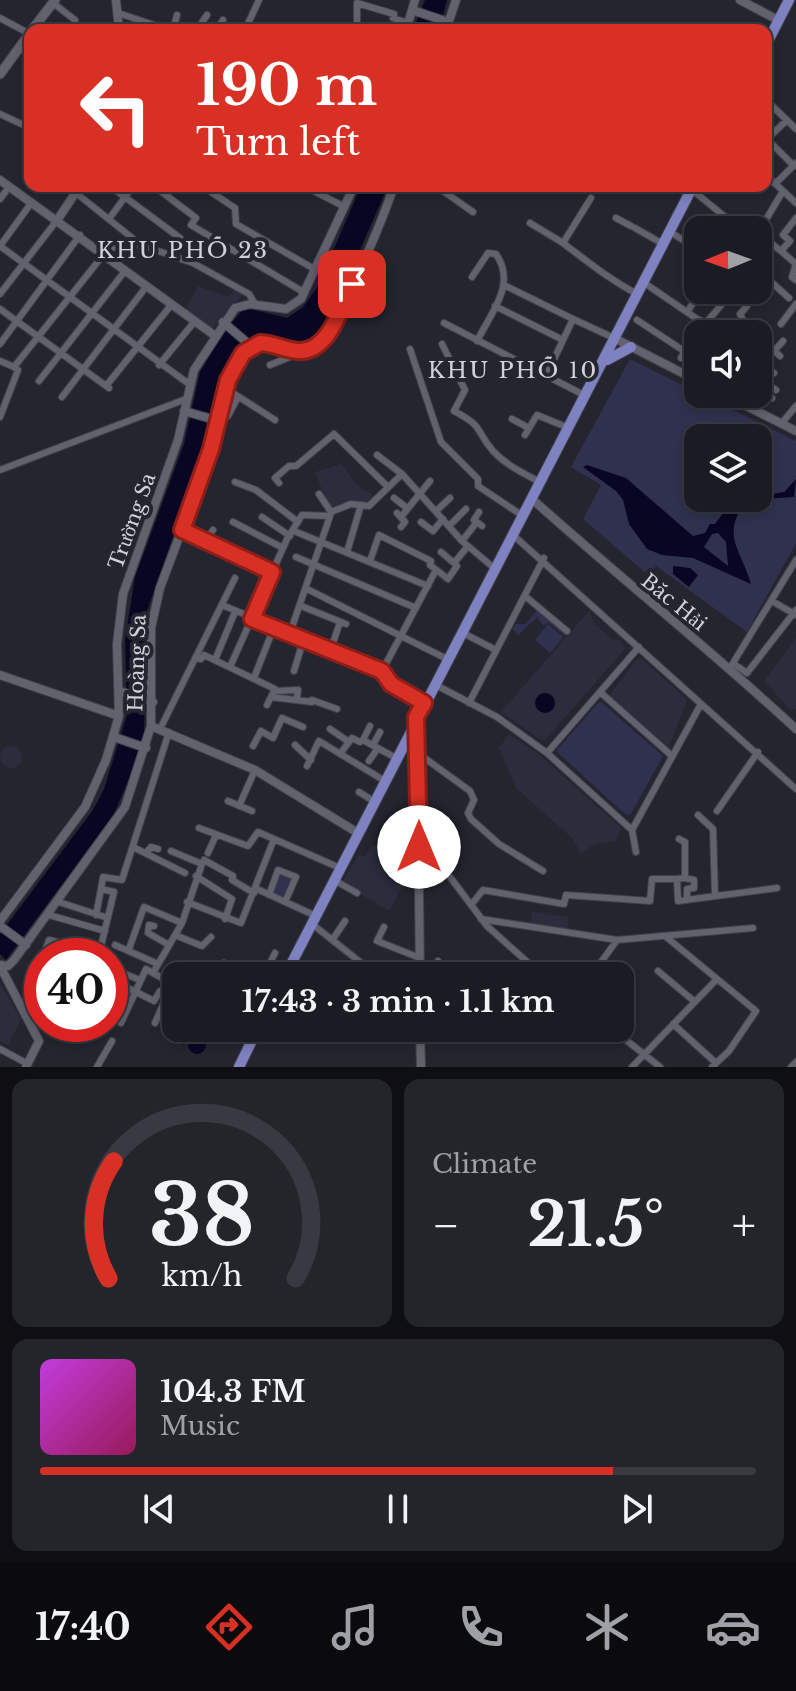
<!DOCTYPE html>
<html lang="en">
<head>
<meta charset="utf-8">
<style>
	body { margin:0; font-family:"Libre Baskerville",serif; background:#24252b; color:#f1f3f6; height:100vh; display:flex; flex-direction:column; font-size:30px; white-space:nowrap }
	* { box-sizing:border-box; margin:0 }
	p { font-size:26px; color:#a0a1a6 }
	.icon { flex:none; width:44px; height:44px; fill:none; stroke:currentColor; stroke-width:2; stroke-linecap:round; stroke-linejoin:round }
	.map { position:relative; height:1067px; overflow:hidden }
	.drawer { display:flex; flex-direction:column; gap:12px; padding:12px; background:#0f0f13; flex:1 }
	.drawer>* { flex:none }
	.hud { position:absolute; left:24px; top:24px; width:748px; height:168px; border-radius:16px; box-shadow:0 4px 12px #0003,0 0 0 2px #393a41; background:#d93025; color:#fff; overflow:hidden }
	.needle { width:52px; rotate:269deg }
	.controls { position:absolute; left:684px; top:216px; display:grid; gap:16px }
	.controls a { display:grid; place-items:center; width:88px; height:88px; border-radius:16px; background:#1b1c23; box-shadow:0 4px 12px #0003,0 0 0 2px #393a41; font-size:40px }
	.speed { position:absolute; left:24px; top:938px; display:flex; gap:16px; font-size:40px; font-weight:700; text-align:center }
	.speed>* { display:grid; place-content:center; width:104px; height:104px; border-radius:50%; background:#1b1c23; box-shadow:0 4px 12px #0003,0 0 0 2px #393a41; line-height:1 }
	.speed .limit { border:12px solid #d22; background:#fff; color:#111 }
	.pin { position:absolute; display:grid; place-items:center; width:68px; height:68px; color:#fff; margin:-34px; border-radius:16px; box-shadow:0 4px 12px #0006 }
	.me { position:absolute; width:88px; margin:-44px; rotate:0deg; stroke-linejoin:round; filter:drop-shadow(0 0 6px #0008) }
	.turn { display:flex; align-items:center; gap:28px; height:168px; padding:0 40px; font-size:36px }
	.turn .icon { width:104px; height:104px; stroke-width:2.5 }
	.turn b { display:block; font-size:56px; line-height:68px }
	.big { font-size:60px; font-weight:700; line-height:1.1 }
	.drawer .card { flex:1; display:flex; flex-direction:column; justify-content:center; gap:12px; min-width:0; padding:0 28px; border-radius:16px; background:#24252b }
	.drawer .dial { align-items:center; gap:0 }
	.dial svg { height:208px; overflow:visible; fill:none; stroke:#393a41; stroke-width:7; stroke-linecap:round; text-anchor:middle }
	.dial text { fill:#f1f3f6; stroke:none }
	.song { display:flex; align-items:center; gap:24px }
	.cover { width:96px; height:96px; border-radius:12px; background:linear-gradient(135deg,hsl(290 70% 55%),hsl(330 70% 35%)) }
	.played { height:8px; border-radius:4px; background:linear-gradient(90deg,#d93025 80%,#393a41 80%) }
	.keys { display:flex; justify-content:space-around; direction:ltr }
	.heat { display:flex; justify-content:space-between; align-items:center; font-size:44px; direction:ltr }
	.drawer .tiles { flex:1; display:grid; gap:12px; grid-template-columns:1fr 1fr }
	.card:last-child { grid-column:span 2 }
	.trip { position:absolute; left:162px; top:962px; width:472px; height:80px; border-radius:16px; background:#1b1c23; box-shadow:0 4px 12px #0003,0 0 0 2px #393a41; font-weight:700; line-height:80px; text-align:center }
	.menu { display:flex; height:128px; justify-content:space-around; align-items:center; background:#0b0b0e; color:#a0a1a6 }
	.menu .icon { width:56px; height:56px }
	.menu .active { color:#d93025 }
	.menu b { font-size:36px; color:#f1f3f6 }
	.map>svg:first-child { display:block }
	.built { fill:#2b2d3d }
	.green { fill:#30314f; fill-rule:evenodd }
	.water { fill:#080623; fill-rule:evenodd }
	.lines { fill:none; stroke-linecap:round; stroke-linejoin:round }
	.minor-casing { stroke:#404149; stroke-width:8 }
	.tertiary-casing { stroke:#404149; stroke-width:10 }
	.secondary-casing { stroke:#404149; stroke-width:11 }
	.primary-casing { stroke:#404149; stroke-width:12 }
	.minor { stroke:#61626e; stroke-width:6 }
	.tertiary { stroke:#61626e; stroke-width:8 }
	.secondary { stroke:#61626e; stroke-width:9 }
	.primary { stroke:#7f82c1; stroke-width:10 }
	.route-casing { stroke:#8d1f18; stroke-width:20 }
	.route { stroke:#d93025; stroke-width:14 }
	.labels { text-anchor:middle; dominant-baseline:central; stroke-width:8; stroke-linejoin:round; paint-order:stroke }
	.street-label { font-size:20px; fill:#d1d2d9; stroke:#24252f }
	.neighbourhood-label { font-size:22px; letter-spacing:2px; fill:#d1d2d9; stroke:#24252f }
</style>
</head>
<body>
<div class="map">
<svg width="796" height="1067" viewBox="0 0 796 1067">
	<rect width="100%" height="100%" fill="#24252f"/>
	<path class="built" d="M198 286 228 297 235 289 244 293 214 327 209 328 185 310Z
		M341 464 357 485 375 496 367 503 330 510 315 472Z
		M590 610 593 622 613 640H620L626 648 545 740H541L501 712Z
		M796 638V709L791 710 764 681Z
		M637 659H642L687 700 669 747 609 696Z
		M509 734 541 756 621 828 616 842 597 843 581 853 572 838 517 789 499 748Z
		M0 757a11 11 0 1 1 22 0a11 11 0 1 1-22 0Z
		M373 845 405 867 407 878 389 911 342 883 359 854 364 857Z
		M532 912 569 917 567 932 530 927Z
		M0 984 21 1019 8 1045 0 1041Z"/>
	<path class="green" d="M630 359 796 441V543L747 632 656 566 648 575 583 519 601 485 571 467ZM698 438H758V498H698Z
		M538 609 567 633 565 636 548 622 544 626 537 617 518 635 512 628 516 624H526Z
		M548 624 563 637 550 653 535 640Z
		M600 701 663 756 631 814 626 815 556 751Z
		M279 872 296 879 288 899 271 892Z"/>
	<path class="water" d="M425 0H447L439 30H413Z
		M361 186H388L345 284 315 339 297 345 260 335 249 339 239 346 221 374 206 442 147 611 144 738 132 772 114 814 6 960 0 954V934L93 810 104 789 127 715 125 640 135 577 184 444 200 372 225 330 242 311 251 309 287 318 303 307 317 288Z
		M587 465 626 478 693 536 705 533 710 524H715L734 498H758V489L772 494 784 492 796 479 794 497 746 500C721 537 740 547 751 584L693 558 662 555 647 549 629 524 623 500 616 491 583 467ZM718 533 726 542 728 566 704 547 712 534Z
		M673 566 690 568 698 575 689 587 673 574Z
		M535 703a10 10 0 1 1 20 0a10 10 0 1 1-20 0Z
		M173 1024 190 1033 184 1045 167 1036Z
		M188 1045a9 9 0 1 1 18 0a9 9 0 1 1-18 0Z"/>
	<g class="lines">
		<g class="minor-casing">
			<path id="minor" d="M53 3 75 20
				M118 13 160 27
				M0 18 30 34
				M285 29 287 30
				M173 30 177 15
				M197 30 207 15
				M216 30 223 20
				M245 30 259 0
				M367 30 357 27V3L394 14 393 18 408 23
				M766 100 796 129
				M0 114 30 128
				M767 139 794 166
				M766 140 787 120
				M766 175 796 203
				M775 184 796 163
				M110 186 180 238
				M154 186 196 218 191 225 305 293
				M202 186 235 208 236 224 316 270
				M304 186 345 207
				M436 186 473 212
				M691 189 741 230
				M76 193 141 245 193 263 249 294 255 304
				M591 198 563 243C588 262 609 279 637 294
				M0 199 9 187
				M616 218 631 226
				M796 218 783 235 790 241 781 251 796 264 792 277 796 280
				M109 219 133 186
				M530 223 563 243
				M635 228 663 244
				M670 232 698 249
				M0 246 189 384
				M0 246 32 202
				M98 249 141 245
				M781 251 758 233 783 191
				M698 269 691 280 698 285
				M758 270 770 258
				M472 277 488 253 496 254C517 284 491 313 477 341
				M643 282 719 334
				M506 286 573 319
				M758 289 769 280 789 298
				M729 290H735
				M0 294 58 219
				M495 306 563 340
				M0 309 109 388
				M687 312 702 290
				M637 320 684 351
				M444 323 582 394
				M705 324 723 303
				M781 324 796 304
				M732 334 742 318 740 314 747 306
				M0 344 80 235
				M442 344 465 390 454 411C486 428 474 429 493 451 505 464 521 472 536 480
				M758 346 765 343 780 356
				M410 349 441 442 478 479V486L520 514
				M775 350 783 341
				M681 358 700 320
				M0 361 14 367
				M758 362 774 373
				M159 365 195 321
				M270 365 302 352
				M14 367 104 254
				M547 374 573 319 614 338
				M687 376 694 364H698
				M758 378 776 390
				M39 381 125 271
				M106 386 172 304
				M225 388 275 420
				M758 390 772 398
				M62 397 146 287
				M749 407 756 394
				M0 417 18 370 14 367
				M220 417 228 416 237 399
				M512 419 529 428
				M781 424 796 406
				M525 435 537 415 564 426
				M377 455 402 474
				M0 470 186 399
				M235 482 256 490 298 522
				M279 483 275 478 289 466H296L334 434 388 487
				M319 494 331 512
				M394 498 407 508
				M436 511 450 498
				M397 513 405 522 401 527
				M262 517 290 536
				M401 517 430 481
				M233 522 283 548
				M421 522 433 531 443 519
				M477 522 474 520 479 512
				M449 526 466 509
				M182 530 272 572
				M294 531 428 586
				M513 535 796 789
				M205 541 213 530
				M462 541 477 522 482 526
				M347 552 361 505
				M441 552 454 563
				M296 557 416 608
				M370 561 379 535 431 561 430 565 448 579 457 566 454 563 468 546
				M307 589 447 659
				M525 596 567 631
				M772 601 796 615
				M222 605 382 671 391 684 424 703
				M301 606 346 624
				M461 632 496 650
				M290 633 330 516
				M331 649 340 622
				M195 658 201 659 204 655 275 689 267 705
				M215 660 235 612
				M734 664 747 673 796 610
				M230 667 287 539 302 515 330 516 331 512 351 504 369 506 402 474 462 541 494 568
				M730 668 796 560
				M294 671 304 638
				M382 671 436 570
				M254 678 274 627
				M434 684 497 717 547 753 632 830
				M274 691 298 690 297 699
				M600 692 672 756
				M271 697 312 702
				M312 700 337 709
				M469 703 544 558
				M160 729 235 578
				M330 729 349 742
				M363 740 370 726
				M295 745 311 760
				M373 745 380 732
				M253 746 261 731 273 738 282 718 303 727
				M547 753 639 647
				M340 754 352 738 360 742 363 740 396 758
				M419 754 470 791 474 800 468 813 471 819 499 844 543 871
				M369 761 378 748
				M307 766 319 741 385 781
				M359 792 375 802
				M228 801 252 811
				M239 806 255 770
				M717 811 758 752
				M698 815 713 829 715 896
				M199 828 248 846 258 832 340 868
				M133 847 185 873
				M171 851 202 864 204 860 233 876 232 880 254 893
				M636 852 632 830 701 704
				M146 853 151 847 158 849
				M208 853 216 835
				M419 858 444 869 487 926 543 976
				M196 876 232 899 225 919
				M685 878 694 880V888L687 889V900
				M677 879 685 878V842L679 839
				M334 880 357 893
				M101 889 103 877 122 880 169 732
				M257 889 316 916
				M269 895 278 870 296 877 285 902
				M59 902 108 918
				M187 902 241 923 274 839
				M471 905 483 890 564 904 566 895 650 901 652 879H677L678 901 777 888
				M49 915 105 931
				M481 919 617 940 753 928
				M312 924 374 973 419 967
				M154 926 149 925 148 933 169 945
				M384 927 377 941 420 958
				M175 935 202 946 211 937
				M665 936 756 1011 729 1051 712 1067
				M333 939 345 921
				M115 945 158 964
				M129 949 144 907 182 923
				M43 956 49 940 65 944
				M87 956 92 944 101 946 114 892 101 889 96 915
				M420 962 435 967 438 961
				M269 965 275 953
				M110 968 140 980
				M658 971 695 1002
				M33 975 42 957
				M184 976 180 974 185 965 190 969 186 976
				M215 976 224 963 240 976
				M591 976 617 940
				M164 979 171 968
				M126 987 154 1001 160 991 168 993
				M110 996 120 1000 111 1019
				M176 997 168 993 173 984 153 973 182 923 202 864
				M121 1023 146 969 153 973
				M155 1023 168 993
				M673 1024 716 1063
				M206 1028 219 1035
				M243 1028 255 1034
				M611 1028 660 1067
				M0 1049 28 1064
				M97 1067 112 1041
				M632 1067 716 980
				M791 1067 796 1062"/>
		</g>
		<g class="tertiary-casing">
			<path id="tertiary" d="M116 0 119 30
				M740 0 778 20
				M412 10 448 22
				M406 30 415 0
				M446 30 456 0
				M0 180 214 335
				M58 219 80 186
				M223 322 251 346
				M614 338 698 381
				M723 394 796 431
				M184 411 219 421
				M532 499C619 577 711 650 796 729
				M0 675 119 716
				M119 691 153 702
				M417 721 420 976
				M151 726 255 770 358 833
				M114 737 146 748
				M0 921 85 807 106 760 119 716 117 644 123 594 178 440 194 370 235 308 250 304 286 309 301 299 354 186
				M0 926 26 945
				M0 965 8 966 14 960 125 807 151 726V628L160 588 205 468 228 380 243 353 255 344C274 341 291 356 310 349 335 340 384 215 394 186
				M0 966 39 1041 26 1067
				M420 1028 421 1067"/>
		</g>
		<g class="secondary-casing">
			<path id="secondary" d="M32 30 55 0
				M0 74 30 33"/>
		</g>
		<g class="primary-casing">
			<path id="primary" d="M766 45 789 0
				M607 360 631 347
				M285 976 693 186
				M239 1067 258 1028"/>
		</g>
		<use href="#minor" class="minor"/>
		<use href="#tertiary" class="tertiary"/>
		<use href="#secondary" class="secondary"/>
		<use href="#primary" class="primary"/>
	</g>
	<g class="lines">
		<g class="route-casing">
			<path id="route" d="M352 284C341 307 329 353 298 351 284 350 273 343 260 343L243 353 228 380 211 449 182 530 272 572 252 619 382 671 391 684 424 703 416 717 419 847"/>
		</g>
		<use href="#route" class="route"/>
	</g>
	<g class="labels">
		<g class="street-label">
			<text transform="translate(132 521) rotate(-70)">Trường Sa</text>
			<text transform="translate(674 602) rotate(39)">Bắc Hải</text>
			<text transform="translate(137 663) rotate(-88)">Hoàng Sa</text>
		</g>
		<g class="neighbourhood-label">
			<text x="183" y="250">KHU PHỐ 23</text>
			<text x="513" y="370">KHU PHỐ 10</text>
		</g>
	</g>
</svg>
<div class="controls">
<a><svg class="needle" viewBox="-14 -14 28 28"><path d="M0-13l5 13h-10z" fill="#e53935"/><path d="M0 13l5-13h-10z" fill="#a0a1a6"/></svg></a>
<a><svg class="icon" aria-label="sound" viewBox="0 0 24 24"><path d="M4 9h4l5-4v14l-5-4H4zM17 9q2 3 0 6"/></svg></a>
<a><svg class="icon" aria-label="layers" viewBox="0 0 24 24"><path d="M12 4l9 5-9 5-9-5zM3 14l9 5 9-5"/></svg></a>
</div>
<div class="speed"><div class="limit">40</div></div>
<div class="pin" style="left:352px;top:284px;background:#d93025"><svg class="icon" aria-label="arrive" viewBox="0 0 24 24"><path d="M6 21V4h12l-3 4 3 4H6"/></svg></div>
<svg class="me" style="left:419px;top:847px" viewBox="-20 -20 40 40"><circle r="19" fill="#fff"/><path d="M0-13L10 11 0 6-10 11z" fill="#d93025"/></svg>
<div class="trip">17:43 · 3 min · 1.1 km</div>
<div class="hud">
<div class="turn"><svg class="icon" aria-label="left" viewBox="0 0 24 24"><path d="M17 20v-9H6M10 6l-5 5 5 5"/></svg><div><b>190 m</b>Turn left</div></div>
</div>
</div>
<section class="drawer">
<div class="tiles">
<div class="card dial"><svg viewBox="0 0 100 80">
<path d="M14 69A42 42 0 1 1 86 69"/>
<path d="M14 69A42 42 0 0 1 16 24" stroke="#d93025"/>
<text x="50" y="56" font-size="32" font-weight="700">38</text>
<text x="50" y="72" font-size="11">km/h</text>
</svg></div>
<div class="card"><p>Climate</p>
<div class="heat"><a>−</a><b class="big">21.5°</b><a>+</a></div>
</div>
<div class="card">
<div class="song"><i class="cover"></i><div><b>104.3 FM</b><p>Music</p></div></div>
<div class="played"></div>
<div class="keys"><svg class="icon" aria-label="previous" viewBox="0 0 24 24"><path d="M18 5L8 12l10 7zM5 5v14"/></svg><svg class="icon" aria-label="pause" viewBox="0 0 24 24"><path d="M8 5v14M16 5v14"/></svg><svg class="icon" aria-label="next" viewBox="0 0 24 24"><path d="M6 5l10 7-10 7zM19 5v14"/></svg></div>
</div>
</div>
</section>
<nav class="menu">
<b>17:40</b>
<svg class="icon active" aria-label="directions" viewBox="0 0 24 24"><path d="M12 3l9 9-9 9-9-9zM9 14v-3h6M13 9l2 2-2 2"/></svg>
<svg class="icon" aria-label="music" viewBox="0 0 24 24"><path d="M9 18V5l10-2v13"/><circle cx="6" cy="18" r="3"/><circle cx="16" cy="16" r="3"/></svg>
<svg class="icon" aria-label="phone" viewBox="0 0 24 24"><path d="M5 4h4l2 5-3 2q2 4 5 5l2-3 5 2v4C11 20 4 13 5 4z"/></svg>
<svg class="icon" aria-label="climate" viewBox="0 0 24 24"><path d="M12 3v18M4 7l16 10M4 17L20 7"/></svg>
<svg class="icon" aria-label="car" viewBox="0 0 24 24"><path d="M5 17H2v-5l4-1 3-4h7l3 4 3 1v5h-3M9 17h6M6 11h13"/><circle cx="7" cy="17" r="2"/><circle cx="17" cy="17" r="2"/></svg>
</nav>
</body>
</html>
